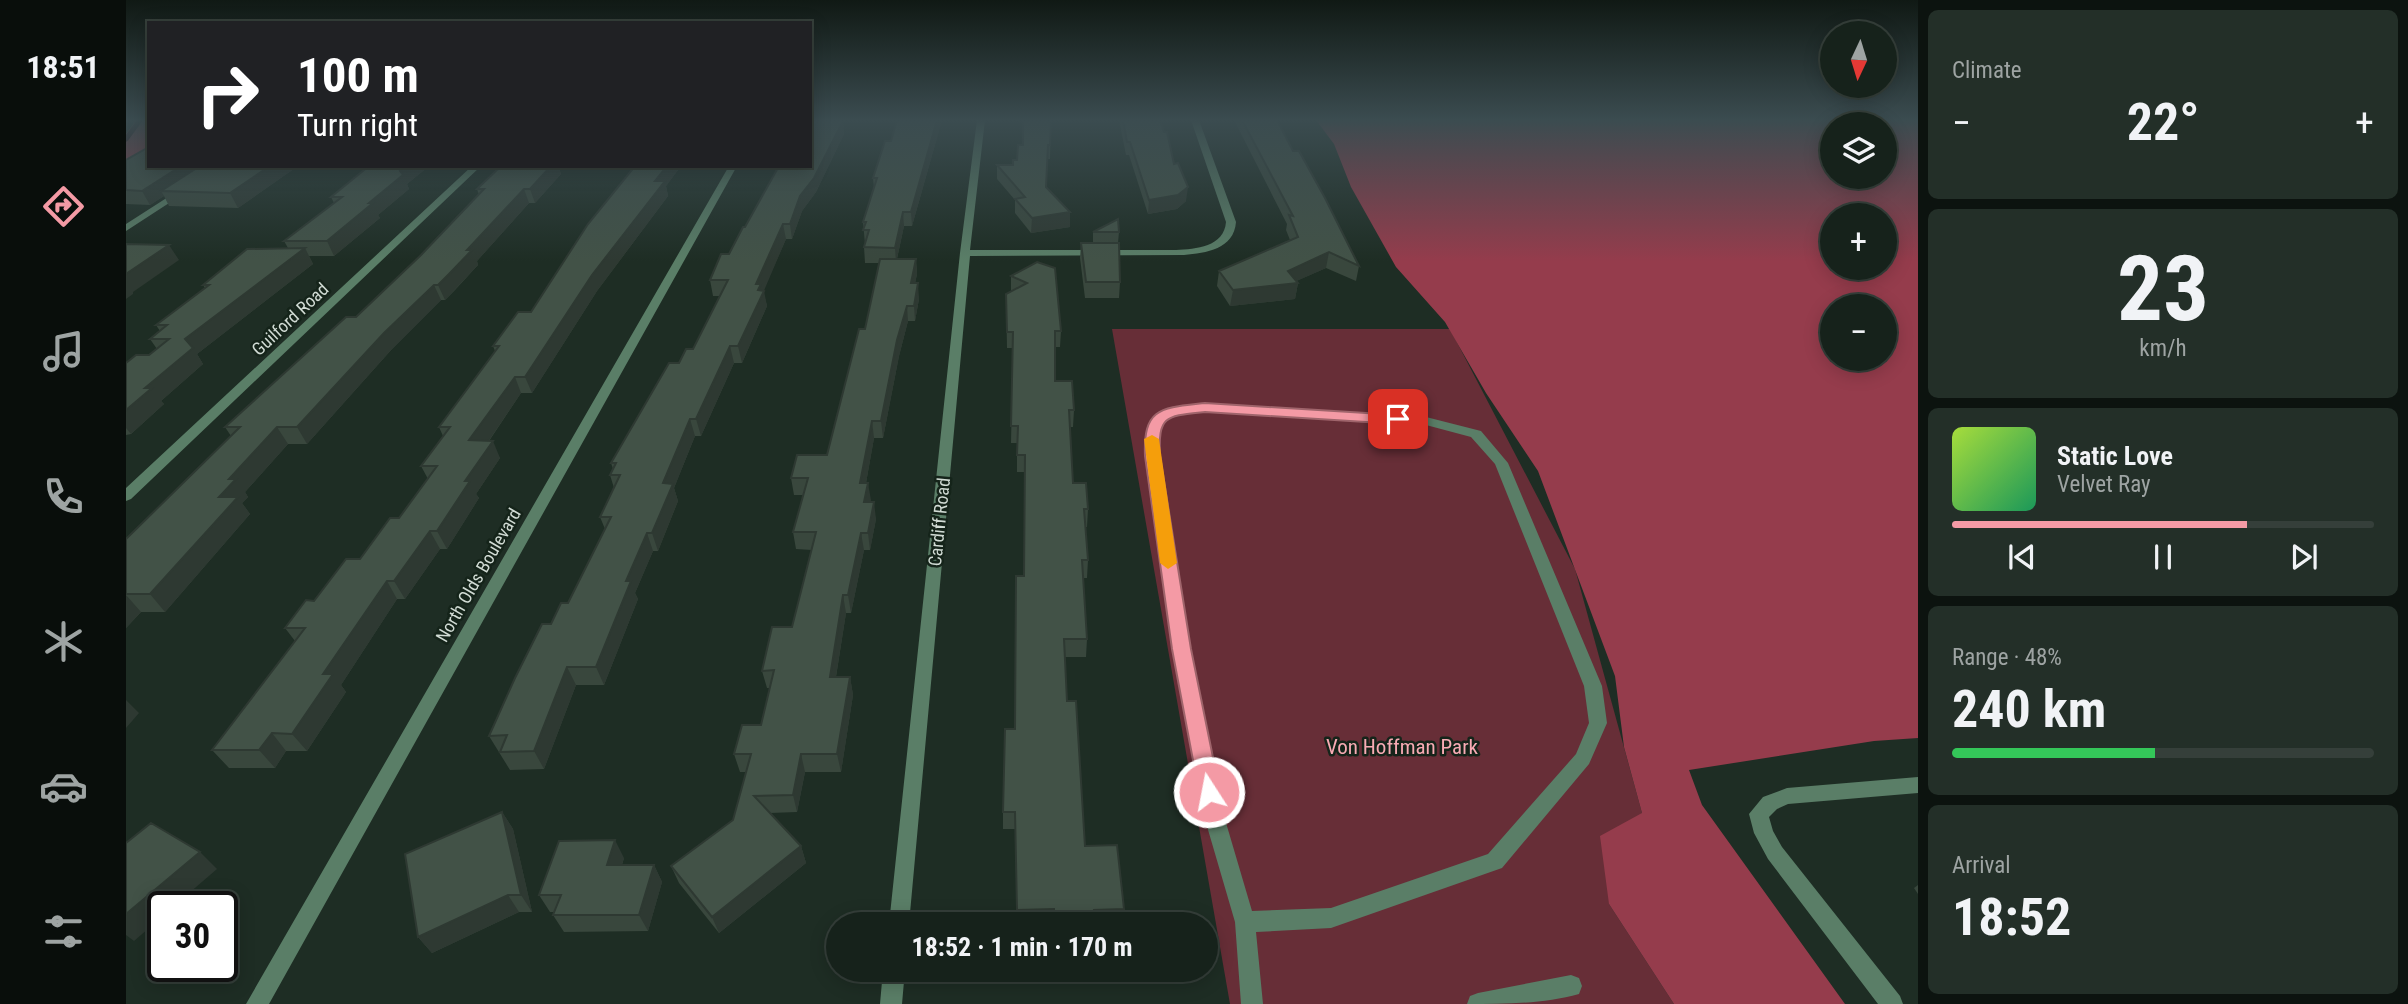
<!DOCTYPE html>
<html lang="en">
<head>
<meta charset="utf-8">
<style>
	body { margin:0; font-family:"Roboto Condensed",sans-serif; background:#232f28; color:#f1f3f6; height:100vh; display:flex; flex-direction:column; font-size:26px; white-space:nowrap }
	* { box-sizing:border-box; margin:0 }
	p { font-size:23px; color:#9ea4a3 }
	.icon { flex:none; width:38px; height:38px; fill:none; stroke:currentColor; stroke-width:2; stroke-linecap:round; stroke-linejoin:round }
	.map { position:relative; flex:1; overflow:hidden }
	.details { display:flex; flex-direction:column; gap:10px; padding:10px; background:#0c130f; width:490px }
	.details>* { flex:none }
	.top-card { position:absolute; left:21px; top:21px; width:665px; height:147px; border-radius:0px; box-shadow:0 4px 18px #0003,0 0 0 2px #353f3a; background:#202124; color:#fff; overflow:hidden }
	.needle { width:46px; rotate:184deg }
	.controls { position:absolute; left:1694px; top:21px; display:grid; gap:14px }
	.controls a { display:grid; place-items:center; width:77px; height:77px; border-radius:50%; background:#16221b; box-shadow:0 4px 18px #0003,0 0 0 2px #353f3a; font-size:35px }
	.speed { position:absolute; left:21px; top:891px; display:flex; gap:14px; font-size:35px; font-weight:700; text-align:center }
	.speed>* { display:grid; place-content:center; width:91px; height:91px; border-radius:50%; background:#16221b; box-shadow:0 4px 18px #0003,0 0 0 2px #353f3a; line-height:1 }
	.speed .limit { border:4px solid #111; border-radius:10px; background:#fff; color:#111 }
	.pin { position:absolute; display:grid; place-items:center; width:60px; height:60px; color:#fff; margin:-30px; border-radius:14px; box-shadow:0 4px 10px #0006 }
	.me { position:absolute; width:77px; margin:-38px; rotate:349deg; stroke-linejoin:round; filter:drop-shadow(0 0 5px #0008) }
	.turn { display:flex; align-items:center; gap:24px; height:147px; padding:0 35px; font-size:32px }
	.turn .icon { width:91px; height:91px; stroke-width:2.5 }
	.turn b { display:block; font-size:49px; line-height:60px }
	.big { font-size:52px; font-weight:700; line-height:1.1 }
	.details .card { flex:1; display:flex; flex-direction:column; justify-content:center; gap:10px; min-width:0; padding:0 24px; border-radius:10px; background:#232f28 }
	.details .dial { align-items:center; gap:0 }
	.dial b { font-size:91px; line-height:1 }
	.song { display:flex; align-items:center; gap:21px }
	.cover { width:84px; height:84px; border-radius:10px; background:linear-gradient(135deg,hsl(80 70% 55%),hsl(150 70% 35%)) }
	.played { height:7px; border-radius:4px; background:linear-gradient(90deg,#f49aa5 70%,#353f3a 70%) }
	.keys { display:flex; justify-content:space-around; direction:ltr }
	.heat { display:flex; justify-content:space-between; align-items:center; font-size:38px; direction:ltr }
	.charge { height:10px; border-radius:5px; background:linear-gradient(90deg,#34c759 48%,#353f3a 0) }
	.trip { position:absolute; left:700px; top:912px; width:392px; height:70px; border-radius:35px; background:#16221b; box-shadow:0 4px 18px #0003,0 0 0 2px #353f3a; font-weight:700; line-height:70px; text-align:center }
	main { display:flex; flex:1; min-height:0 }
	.dock { display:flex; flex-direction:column; width:126px; justify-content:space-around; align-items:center; background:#090e0b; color:#9ea4a3 }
	.dock .icon { width:49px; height:49px }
	.dock .on { color:#f49aa5 }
	.dock b { font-size:32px; color:#f1f3f6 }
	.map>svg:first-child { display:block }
	.green { fill:#672e37 }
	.forest { fill:#953c4c; fill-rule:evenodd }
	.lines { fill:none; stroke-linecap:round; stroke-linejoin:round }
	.stream { stroke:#2e020d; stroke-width:5 }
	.lane { fill:#5a7e67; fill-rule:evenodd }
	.street { fill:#5a7e67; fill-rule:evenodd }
	.wall { fill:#39473d }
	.shaded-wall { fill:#2e3932 }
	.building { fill:#425247; stroke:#2e3932; stroke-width:2 }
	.route { fill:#f49aa5; stroke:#9f646b; stroke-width:2 }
	.slow { fill:#f59e0b }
	.labels { text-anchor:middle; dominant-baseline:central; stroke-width:5; stroke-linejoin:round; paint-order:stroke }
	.street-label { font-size:18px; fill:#d1dbd4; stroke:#15241a }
	.near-park-label { font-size:21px; fill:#f8abb4; stroke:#15241a }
</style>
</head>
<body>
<main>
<nav class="dock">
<b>18:51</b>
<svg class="icon on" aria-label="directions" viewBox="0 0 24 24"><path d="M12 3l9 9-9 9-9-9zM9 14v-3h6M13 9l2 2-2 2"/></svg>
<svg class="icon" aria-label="music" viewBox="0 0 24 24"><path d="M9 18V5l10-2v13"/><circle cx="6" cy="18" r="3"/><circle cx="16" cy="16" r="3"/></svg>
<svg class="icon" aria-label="phone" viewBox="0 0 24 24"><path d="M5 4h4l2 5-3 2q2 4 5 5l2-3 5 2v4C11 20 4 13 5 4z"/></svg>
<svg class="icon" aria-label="climate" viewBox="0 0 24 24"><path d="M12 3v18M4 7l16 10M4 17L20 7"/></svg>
<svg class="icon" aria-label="car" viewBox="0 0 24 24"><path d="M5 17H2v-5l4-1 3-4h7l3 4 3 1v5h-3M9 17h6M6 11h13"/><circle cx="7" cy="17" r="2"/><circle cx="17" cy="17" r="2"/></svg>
<svg class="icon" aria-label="filters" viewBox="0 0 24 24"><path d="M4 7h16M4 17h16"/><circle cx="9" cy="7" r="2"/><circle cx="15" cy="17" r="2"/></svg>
</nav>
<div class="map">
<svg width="1792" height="1004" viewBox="0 0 1792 1004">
	<rect width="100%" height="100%" fill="#1e2d24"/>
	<path class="green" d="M986 329H1324L1449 569 1516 813 1483 904 1548 1004H1104Z"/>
	<path class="forest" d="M10 120H23V157L0 166V134Z
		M1190 120H1792V738L1748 741 1563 770 1576 805 1719 1004H1548L1483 904 1474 836 1516 813 1498 747 1489 676 1412 471 1360 393 1319 322 1270 267 1225 187 1208 144ZM1706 124H1759V177H1706ZM1706 215H1759V268H1706ZM1706 306H1759V359H1706Z"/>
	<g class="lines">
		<path class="stream" d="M0 139 14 120"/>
		<path class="lane" d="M1792 777V793L1662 804 1651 809 1643 817 1647 831 1656 847 1774 996 1777 1004H1752L1642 859 1628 833 1623 814 1637 797 1661 788Z
			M1445 975 1453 978 1456 986 1453 994C1418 1004 1378 1004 1341 1004L1344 996 1352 993Z"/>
		<path class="street" d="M851 120H859L844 250H1050C1070 249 1098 247 1100 222L1065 120H1073L1110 222C1108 249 1080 253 1058 255L844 256 783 924H763L834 253Z
			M346 166H355L5 499 0 501V488Z
			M603 166H611L143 1004H120Z
			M53 190 60 192 0 231V224Z
			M1079 403 1300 417 1355 431 1382 463 1476 686 1481 723 1463 764 1376 868 1205 928 1130 932 1137 1004H1115L1109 922 1078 816 1047 650 1019 456C1020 409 1038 408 1079 403ZM1079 411 1300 425 1345 437 1369 464 1458 686 1463 723 1450 754 1362 854 1205 908 1126 911 1098 816 1063 650 1033 456C1032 416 1042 415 1079 411Z
			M757 970H779L776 1004H754Z"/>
	</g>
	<path class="wall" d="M771 120H816L786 226H778L771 259H790L791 274 789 283 793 299 789 321H782L773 356 757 438H748L740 483 744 502 750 519 744 550H738L725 613H720L710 677H724L727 695 715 772H679L671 812 644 813 675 846 680 863 593 933 553 883 545 866 607 820 620 772H614L608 754 635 725 644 688H641L636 671 666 627 686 550 670 549 667 532 677 495H668L665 478 701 455 739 329 754 263H739L738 247 739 244 737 222 748 188 747 178 765 141Z
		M925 120 924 159H922L920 187 944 227 905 233 889 213V200L871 179V165H887Z
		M993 120H1034L1060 201 1051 209 1022 214 1003 155H1000Z
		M1109 120H1151L1167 151 1233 266 1230 281 1200 268 1170 281 1172 283 1169 299 1104 306 1091 286 1093 271 1164 240 1160 230 1161 224 1109 122Z
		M717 121 718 134 690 192 676 211 666 239H660L637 291 641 306 616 363H608L575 436H569L548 488 552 501 532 551H527L509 593 512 599 478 685H450L418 769 384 770 363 736 425 624 442 603 479 529 474 517 488 488 484 475 487 469 485 463 553 363 567 349 594 296H587L584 280 603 254 619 227Z
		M0 160 23 166H172L112 208 43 206 38 196 24 205 0 204Z
		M243 166H303L281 184 283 189 252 215 254 218 208 256H183L187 264 71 354 77 364 35 401 38 404 5 434 0 435V363L23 355 31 349 24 339 34 331 30 325 79 288 77 285 162 248 158 241 208 203 205 197Z
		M375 166H432L435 174 409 203H403L351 261 352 265 329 290 319 300H315L266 349 181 444H162L119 492 122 497 116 503 124 514 39 612H15L0 628V539L105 436 99 427 230 317 295 255 353 195 351 189Z
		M509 166H555L540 186 542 196 471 291 406 393H395L363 441 374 458 350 494 353 498 321 549H314L279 599H271L215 685 220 692 181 751H160L149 768H103L86 750 169 641 159 628 234 559 273 518 302 479 295 466 317 436 313 427 369 351 367 346 405 312Z
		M967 232H993L992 243 994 282 993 298H959L954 258 955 243H967Z
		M911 262 935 331 934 347H929V381L948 410 947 427H944L947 483 962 509 961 527H959L962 560 961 578H957L961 639 960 657H939L941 701 959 846 998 909 996 924H891L889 829H877V812L889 729 898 576 899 472H891V443H885L887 348H881L880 294 885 292V276Z
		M376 812 387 829 406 912H393L306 953 292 937Z
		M498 858 496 865H528L536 882 522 931 438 932 427 915 428 912H424L413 895Z
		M1792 885V894L1788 888Z"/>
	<path class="shaded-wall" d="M811 120H816L786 226 785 212Z
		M717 121 718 134 690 192 676 211 666 239 664 224 674 196Z
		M55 166H84L35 191 38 196 24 205 16 191Z
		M144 166H172L112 208 104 193Z
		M280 166H303L281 184 283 189 252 215 254 218 208 256 201 241 243 203 274 171Z
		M421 166H432L435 174 409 203 404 189Z
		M541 166H555L540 186 542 196 471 291 406 393 399 377 529 181Z
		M1062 187 1060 201 1051 209 1022 214 1023 200Z
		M398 189 403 203 351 261 352 265 319 300 312 285 341 250Z
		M777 212 778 226 770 263 769 248Z
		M944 212V227L905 233 906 218Z
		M657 224 660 239 637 293 638 291 641 306 616 363 612 346 630 284Z
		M43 245 53 260 7 292V294L0 299V274Z
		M179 248 187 264 71 354 77 364 35 401 38 404 5 434 0 428V410L59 339Z
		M1203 252 1200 268 1164 284 1172 283 1169 299 1104 306 1107 290 1162 271Z
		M790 259 791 274 786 299 785 283Z
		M792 283 793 299 789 321 788 306Z
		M308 285 315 300 266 349 181 444 171 427 258 333Z
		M781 306 782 321 773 356 757 438 755 421 771 340Z
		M604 346 608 363 575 436 570 419Z
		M389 377 395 393 351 458 343 440Z
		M564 419 569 436 548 488 552 501 532 551 526 533 537 483Z
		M746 421 748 438 737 500 734 483Z
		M151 427 162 444 119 492 122 497 116 503 124 514 39 612 24 594 93 497 103 479Z
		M367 441 374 458 350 494 353 498 321 549 311 531 339 481Z
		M742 483 745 500 741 519 738 502Z
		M748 502 750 519 744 550 742 533Z
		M304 531 314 549 279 599 268 581Z
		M521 533 527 551 509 593 512 599 478 685 470 667 500 581Z
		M735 533 738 550 725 613 722 595Z
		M261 581 271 599 215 685 220 692 181 751 166 734 197 674Z
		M0 595 15 612 0 628Z
		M717 595 720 613 707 695 704 677Z
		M441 667 450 685 418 769 408 751Z
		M724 677 727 695 715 772 711 754Z
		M0 700 13 713 0 728Z
		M146 733 160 751 149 768 133 750Z
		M675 754 679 772 671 812 667 795Z
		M376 812 387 829 406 912 395 895Z
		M489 840 498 858 490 882 481 865Z
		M675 846 680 863 593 933 586 917Z
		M74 852 91 869 48 906H37V916L8 941 0 935V914Z
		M528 865 536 882 522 931 513 915Z
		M382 895 393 912 306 953 292 937Z"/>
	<path class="building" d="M684 120 717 121 688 178 674 196 664 224H657L630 284H635L632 290 638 291 612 346H604L570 419H564L537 483 547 484 526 533H521L500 581H505L470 667H441L408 751 374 752 381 735 363 736 389 678 416 624H425L435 603H442L485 517H474L494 475H484L490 463H485L543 363H553L560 349H567L602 280H584L595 254H603L617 227H619L653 166H684Z
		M771 120H811L785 212H777L769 248 738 247 743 230H737L740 222H737L751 178H747L759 141H765Z
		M897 120H925L924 145H922L920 187 944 212 906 218 889 199 899 197 871 165H887V160H891L892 145H897Z
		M997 120H1034L1038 132H1041L1048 164 1052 163 1062 187 1052 195 1023 200 1004 142H1001Z
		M1116 120H1151L1167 151H1173L1199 198 1233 266 1203 252 1162 271 1172 283 1107 290 1093 271 1172 237 1163 215 1167 216Z
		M23 147V166H55L16 191 0 190V160Z
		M74 166H144L104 193 35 191Z
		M243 166H280L274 171 277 175 243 203H247L201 241H158L216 197H205Z
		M375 166H425L404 189H398L341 250H346L323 274 312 285H308L258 333 171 427H151L103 479H110L93 497H112L24 594H0V539L114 427H99L220 317H230L295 255 358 189H351Z
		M509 166H541L529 181H539L466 275 399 377H389L343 440 367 441 339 481H344L311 531H304L268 581H261L197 674H207L166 734 146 733 133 750H86L179 628H159L180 600 188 601 220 559H234L264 518H273L311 466H295L324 427H313L373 346H367L392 312H405L462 224Z
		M992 219 993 232H967Z
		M955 243H993L994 282H960Z
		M0 244 43 245 0 274Z
		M179 248 59 339 67 348 19 388H26L0 410V363L10 355H23L43 339H24L41 325H30L83 285H77L121 249Z
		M754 259H790L785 283H792L788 306H781L771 340 755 421H746L734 483H742L738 502H748L742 533H735L722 595H717L704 677H724L711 754H675L667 795 628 796 675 846 586 917 545 866 607 820 625 754H608L616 725H635L648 670 636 671 646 627H666L690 532H667L682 478H665L671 455H701L733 329H739Z
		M911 262 929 268 935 331H929V381H946L948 410H943L947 483H960L962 509H958L962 560H956L961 639H938L941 701H950L959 846 991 845 998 909 968 910 969 922 928 923V909L891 910 889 812H877L879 729H889L890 576H898L899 455H891L892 426H885L887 332H881L880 294 901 283 885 276Z
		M376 812 395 895H382L292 937 279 854Z
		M25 823 74 852 0 914V843Z
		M489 840 481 865H528L513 915H427L435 895H413L433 841Z"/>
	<linearGradient id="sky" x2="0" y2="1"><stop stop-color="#101914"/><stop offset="0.46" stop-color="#3b4c50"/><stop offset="1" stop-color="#3b4c50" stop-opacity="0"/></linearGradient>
	<rect width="1792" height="261" fill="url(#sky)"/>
	<path class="route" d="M1079 403 1272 415 1279 419 1272 424 1079 412C1040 416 1032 415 1034 456L1065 649 1094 792 1091 798 1083 801 1076 798 1073 792 1046 649 1019 456C1017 407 1035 408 1079 403Z"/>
	<path class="slow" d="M1026 435 1033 439 1051 563 1042 569 1034 563 1018 439Z"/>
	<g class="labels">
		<g class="street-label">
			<text transform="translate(164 319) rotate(-43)">Guilford Road</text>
			<text transform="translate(813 522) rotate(-84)">Cardiff Road</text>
			<text transform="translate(352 575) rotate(-60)">North Olds Boulevard</text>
		</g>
		<g class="near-park-label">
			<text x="1276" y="747">Von Hoffman Park</text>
		</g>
	</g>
</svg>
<div class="controls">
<a><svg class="needle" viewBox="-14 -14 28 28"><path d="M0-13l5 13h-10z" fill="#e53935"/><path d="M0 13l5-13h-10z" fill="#9ea4a3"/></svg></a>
<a><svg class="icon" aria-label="layers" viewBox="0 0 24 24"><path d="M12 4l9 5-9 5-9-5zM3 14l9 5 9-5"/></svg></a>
<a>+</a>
<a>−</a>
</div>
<div class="speed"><div class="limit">30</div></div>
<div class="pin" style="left:1272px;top:419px;background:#d93025"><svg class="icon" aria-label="arrive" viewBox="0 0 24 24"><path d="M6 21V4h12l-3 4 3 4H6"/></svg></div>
<svg class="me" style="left:1083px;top:792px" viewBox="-20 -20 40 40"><circle r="17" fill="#f49aa5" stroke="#fff" stroke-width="3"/><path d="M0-11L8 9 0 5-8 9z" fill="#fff"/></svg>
<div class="trip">18:52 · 1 min · 170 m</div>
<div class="top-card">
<div class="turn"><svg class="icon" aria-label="right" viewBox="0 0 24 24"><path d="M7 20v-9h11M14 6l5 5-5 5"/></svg><div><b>100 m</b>Turn right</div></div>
</div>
</div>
<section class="details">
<div class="card"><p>Climate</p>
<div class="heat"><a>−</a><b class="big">22°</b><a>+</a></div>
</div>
<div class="card dial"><b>23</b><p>km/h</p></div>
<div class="card">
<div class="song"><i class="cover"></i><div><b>Static Love</b><p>Velvet Ray</p></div></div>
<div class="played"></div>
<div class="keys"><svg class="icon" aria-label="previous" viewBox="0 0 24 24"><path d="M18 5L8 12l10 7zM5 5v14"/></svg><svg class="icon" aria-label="pause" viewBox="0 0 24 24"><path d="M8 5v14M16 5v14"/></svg><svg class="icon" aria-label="next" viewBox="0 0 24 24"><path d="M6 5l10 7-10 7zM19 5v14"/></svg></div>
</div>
<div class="card"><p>Range · 48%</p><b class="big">240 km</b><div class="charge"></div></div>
<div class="card"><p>Arrival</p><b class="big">18:52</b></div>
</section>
</main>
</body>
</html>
